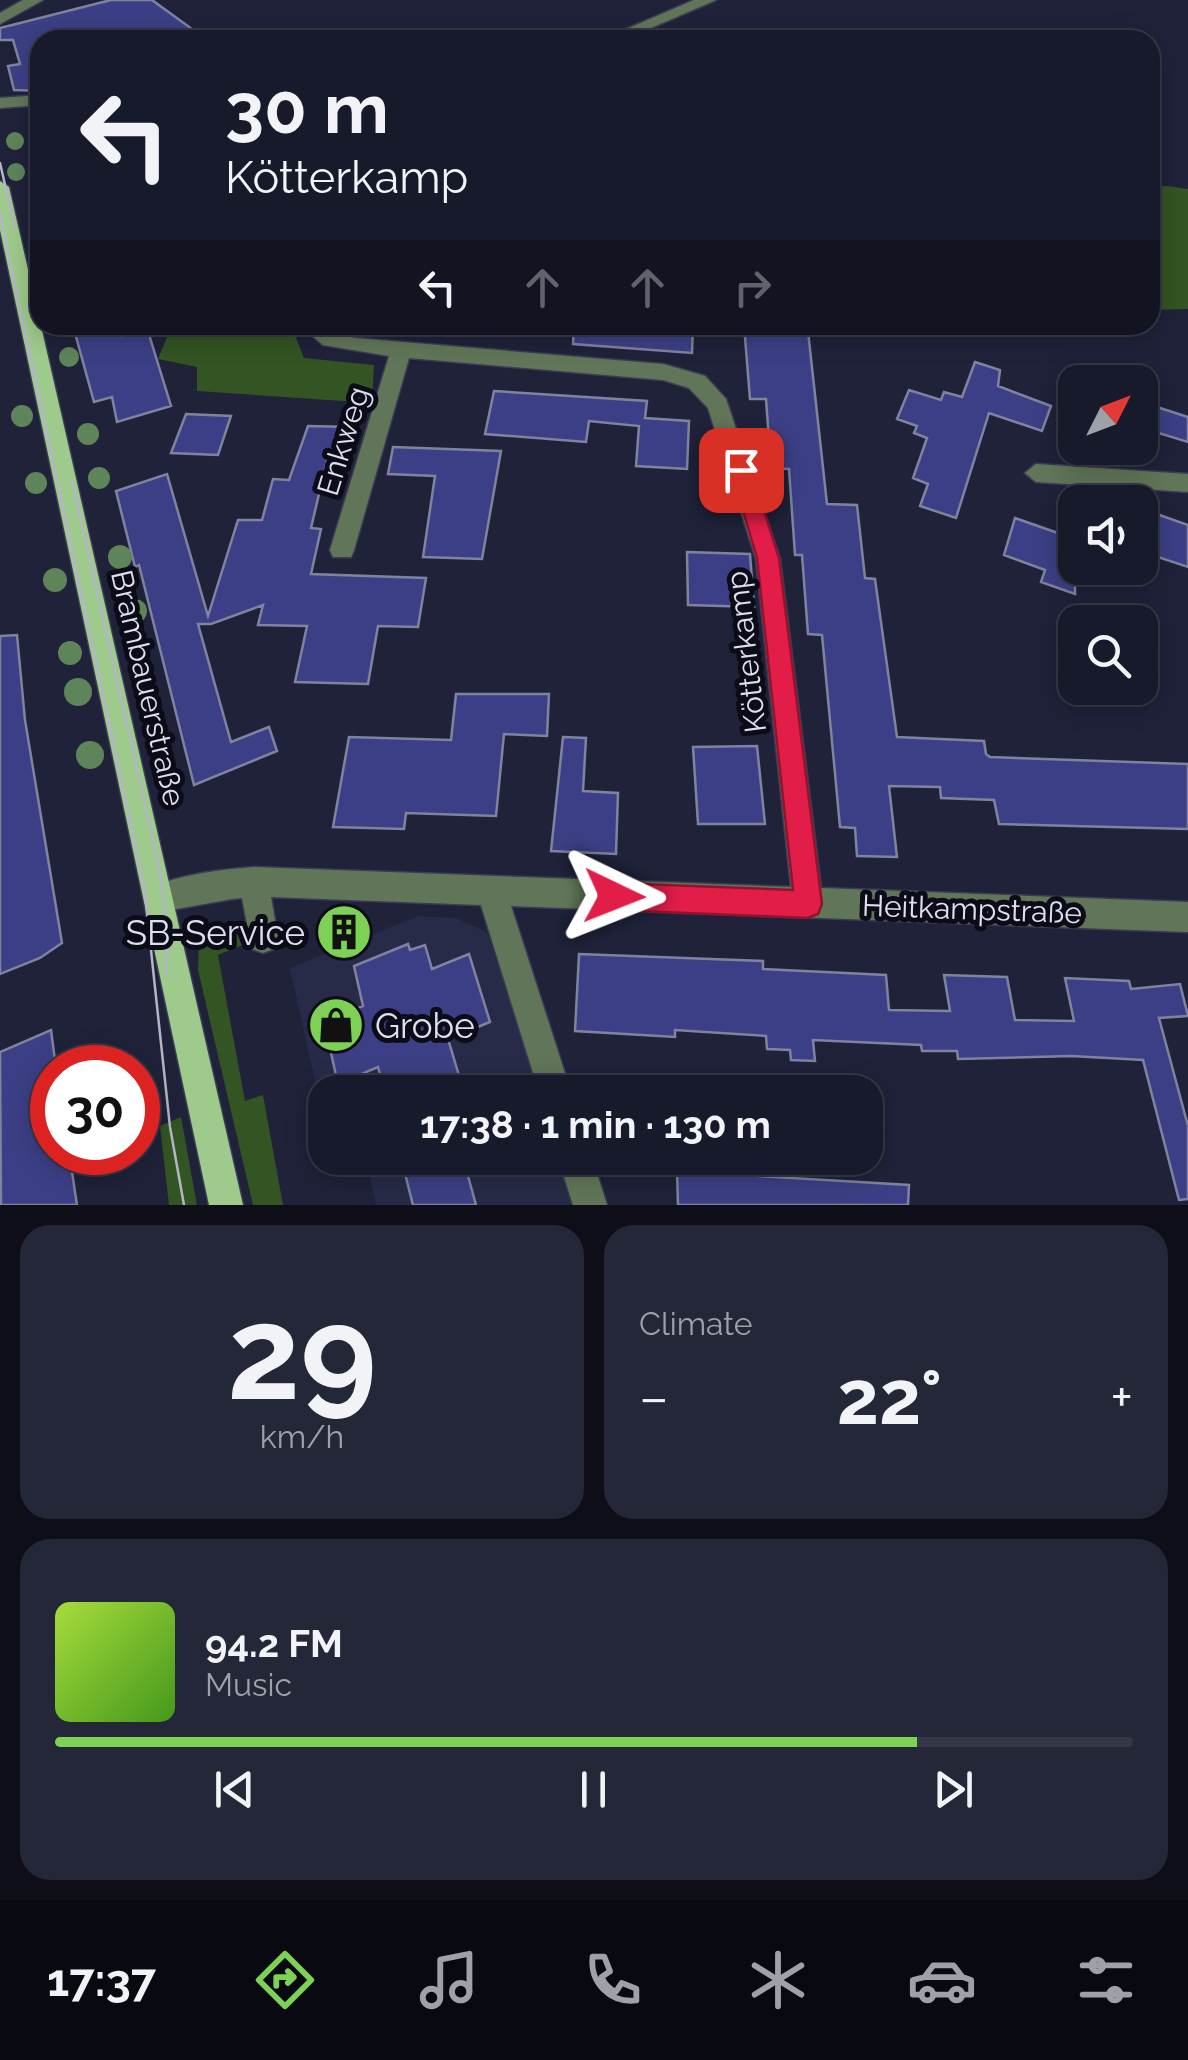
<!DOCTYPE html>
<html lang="en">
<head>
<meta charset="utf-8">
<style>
	body { margin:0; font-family:Raleway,sans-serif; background:#242737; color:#f1f3f6; height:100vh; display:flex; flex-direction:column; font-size:38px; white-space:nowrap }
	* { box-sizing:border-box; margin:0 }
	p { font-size:32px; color:#9ea1a9 }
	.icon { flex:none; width:55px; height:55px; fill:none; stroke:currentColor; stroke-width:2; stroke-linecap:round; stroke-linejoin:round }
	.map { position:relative; height:1205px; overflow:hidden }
	.details { display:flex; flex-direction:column; gap:20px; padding:20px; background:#0d0e18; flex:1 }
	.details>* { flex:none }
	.banner { position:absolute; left:30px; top:30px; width:1130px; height:305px; border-radius:30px; box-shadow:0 5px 25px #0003,0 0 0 2px #363847; background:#171a2b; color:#f1f3f6; overflow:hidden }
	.needle { width:65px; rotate:48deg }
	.tools { position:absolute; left:1058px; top:365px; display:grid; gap:20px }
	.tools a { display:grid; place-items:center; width:100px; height:100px; border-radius:20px; background:#171a2b; box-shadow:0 5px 25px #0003,0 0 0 2px #363847; font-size:50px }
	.speed { position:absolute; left:30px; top:1045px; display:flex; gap:20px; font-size:50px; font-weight:700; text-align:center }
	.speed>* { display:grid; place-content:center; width:130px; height:130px; border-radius:50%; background:#171a2b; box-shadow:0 5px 25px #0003,0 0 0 2px #363847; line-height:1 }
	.speed .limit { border:15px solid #d22; background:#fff; color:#111 }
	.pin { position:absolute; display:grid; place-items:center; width:85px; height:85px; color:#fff; margin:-42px; border-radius:20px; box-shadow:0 5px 15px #0006 }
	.me { position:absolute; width:110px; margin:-55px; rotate:92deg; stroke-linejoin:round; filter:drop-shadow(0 0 8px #0008) }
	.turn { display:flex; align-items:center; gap:35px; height:210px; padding:0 30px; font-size:45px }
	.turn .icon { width:130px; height:130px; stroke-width:2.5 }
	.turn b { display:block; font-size:70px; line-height:85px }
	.lanes { display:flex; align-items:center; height:95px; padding:0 30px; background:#0003; justify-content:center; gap:50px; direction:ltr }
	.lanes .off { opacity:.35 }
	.big { font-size:75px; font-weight:700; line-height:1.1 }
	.details .tile { flex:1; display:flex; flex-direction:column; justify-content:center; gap:15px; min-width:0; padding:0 35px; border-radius:30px; background:#242737 }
	.details .dial { align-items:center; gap:0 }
	.dial b { font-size:130px; line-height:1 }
	.song { display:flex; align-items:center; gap:30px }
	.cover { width:120px; height:120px; border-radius:15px; background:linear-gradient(135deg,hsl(80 70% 55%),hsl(100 70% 35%)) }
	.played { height:10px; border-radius:5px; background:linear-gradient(90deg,#7dd154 80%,#363847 80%) }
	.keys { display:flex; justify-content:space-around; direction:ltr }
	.heat { display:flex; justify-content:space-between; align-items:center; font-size:55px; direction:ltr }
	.details .tiles { flex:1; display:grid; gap:20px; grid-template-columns:1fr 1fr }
	.tile:last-child { grid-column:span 2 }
	.trip { position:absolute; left:308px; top:1075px; width:575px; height:100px; border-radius:30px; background:#171a2b; box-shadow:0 5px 25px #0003,0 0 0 2px #363847; font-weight:700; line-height:100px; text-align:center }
	.dock { display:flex; height:160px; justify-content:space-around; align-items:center; background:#090a11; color:#9ea1a9 }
	.dock .icon { width:70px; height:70px }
	.dock .active { color:#7dd154 }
	.dock b { font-size:45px; color:#f1f3f6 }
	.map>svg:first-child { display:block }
	.built { fill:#282b47 }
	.green { fill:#335423 }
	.building { fill:#3c3f85; stroke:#7f83a0; stroke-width:2.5 }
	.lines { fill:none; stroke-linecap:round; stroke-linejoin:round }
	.minor-casing { stroke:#3a3d53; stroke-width:3 }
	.major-casing { stroke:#3a3d53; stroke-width:3 }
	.minor { fill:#617658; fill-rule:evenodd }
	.major { fill:#9eca8b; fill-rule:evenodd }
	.tram { stroke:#b4b6c8; stroke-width:2.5 }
	.tree { fill:#5e8459 }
	.route { fill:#e11d48; stroke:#92132f; stroke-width:2.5 }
	.labels { text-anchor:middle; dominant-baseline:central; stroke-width:10; stroke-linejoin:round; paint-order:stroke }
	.street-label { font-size:30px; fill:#dee0f0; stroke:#0b0c17 }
	.near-poi-label { font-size:35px; fill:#dee0f0; stroke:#0b0c17; text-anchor:end }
</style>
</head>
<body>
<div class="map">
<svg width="1188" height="1205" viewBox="0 0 1188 1205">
	<rect width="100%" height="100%" fill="#1f2239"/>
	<path class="built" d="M418 916 456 918 487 932 540 1092H325V1125L290 968Z
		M366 1158H561L577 1205H376Z"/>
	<path class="green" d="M1167 186 1188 189V309L1150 310V187Z
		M172 325 292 328 304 358 374 365 372 403 197 391V367L158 359Z
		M244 924 248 943 218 955 245 1101 263 1095 283 1205H253L198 970 199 942Z
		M181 1117 197 1205H169L160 1126Z"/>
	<path class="building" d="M111 0H152L207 40H40V91L14 90 8 66 20 64 13 40H0V28Z
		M101 325H118L122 336 147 328 171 406 117 422 112 397 94 402 75 333Z
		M574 325H693L692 353 573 344Z
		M744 325 808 331 827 504 857 505 865 578 875 579 897 737 984 741 986 754 990 757 1188 764V829L999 824 994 800 941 798 940 787 889 786 897 857 857 856 855 828 840 827 822 635 808 634 802 555H795L789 469 771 468 766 399H750Z
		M975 362 1000 370 998 386 1051 406 1042 431 989 413 956 518 920 506 928 484 913 478 927 438 914 433 917 426 897 419 909 390 941 400 944 392 962 397Z
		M494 391 647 401 645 418 689 421 687 469 636 466 639 426 589 421 586 442 485 434Z
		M1157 407 1188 417V442L1152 431Z
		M186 414 231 416 218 455 171 453Z
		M308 426 351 427 343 460H327L311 528 321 529 311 574 426 578 418 627 378 626 368 684 295 682 307 626 258 625 263 605 211 624H198L231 742 269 727 277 751 194 785 139 565 135 567 116 491 167 474 208 616 238 520H262L273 479 289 480Z
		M393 447 501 451 482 559 423 557 435 476 388 474Z
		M1140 508 1188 525V567L1140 551Z
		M1015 518 1075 539V594L1041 582 1045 570 1004 555Z
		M687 552 750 554 754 607 688 605Z
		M17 635 25 720 62 943 40 958 0 974V636Z
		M456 694H549L547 736 504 734 496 816 406 813 404 829 333 827 349 737 451 740Z
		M563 737 586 738 583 791 618 793 616 854 551 851Z
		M757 746 765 824H698L693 747Z
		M408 944 410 950 425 945 432 969 469 954 490 1022 448 1039 464 1092H385L378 1067 338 1084 324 1022 363 1006 354 966Z
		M579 954 763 961V969L886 975 889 1010 950 1011 944 975 1007 977 1015 1020 1074 1021 1065 978 1129 981 1131 989 1180 984 1188 1016 1159 1018 1188 1126V1199L1179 1200 1143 1060 1071 1056 958 1059 957 1051H922L921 1045 813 1040 815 1061 791 1060 790 1050 767 1049 766 1036 675 1030V1037L575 1031Z
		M51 1030 56 1068H52V1152H69L77 1205H1L0 1052Z
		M401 1158H463L476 1205H413Z
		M677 1171 909 1185 908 1205H678Z"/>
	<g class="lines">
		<g class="minor-casing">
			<path id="minor" d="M23 0H43L0 24V13Z
				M694 0H716L623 40H601Z
				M40 95V105L0 108V98Z
				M300 325C326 325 331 333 355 338L663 364 705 376 726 399 780 559 821 888 1188 902V932L511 906 571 1092H539L481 905 271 897 278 938 274 949 263 953 252 949 242 898C221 899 161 915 148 910L144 899 148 888C183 874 217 870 254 867L791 887 756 559 708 408 689 388 663 380 409 358 354 550 351 557H333L330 550 389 356 323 345Z
				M1036 464 1188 474V492L1036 482 1025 473Z
				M558 1158H592L607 1205H573Z"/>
		</g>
		<g class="major-casing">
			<path id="major" d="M0 181 9 187 243 1205H209L0 230Z"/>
		</g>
		<use href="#minor" class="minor"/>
		<use href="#major" class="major"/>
		<path class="tram" d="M0 163 15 228
			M0 214 144 885 170 1127 184 1205
			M72 481 159 866 166 916 167 976"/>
	</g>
	<g class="tree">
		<circle cx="15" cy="141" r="9"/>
		<circle cx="16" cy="172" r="9"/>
		<circle cx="69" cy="357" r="10"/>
		<circle cx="22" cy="416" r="11"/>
		<circle cx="88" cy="434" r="11"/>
		<circle cx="99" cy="478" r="11"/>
		<circle cx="36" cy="483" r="11"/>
		<circle cx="120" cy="557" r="12"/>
		<circle cx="55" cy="580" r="12"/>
		<circle cx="135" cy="611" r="12"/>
		<circle cx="70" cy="653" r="12"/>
		<circle cx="78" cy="692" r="14"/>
		<circle cx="90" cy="755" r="14"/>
	</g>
	<path class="route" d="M741 461 751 470 779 558 822 904 818 914 808 918 614 910 604 906 600 896 604 887 614 883 793 890 757 558 731 470Z"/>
	<defs>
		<g id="building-disc" transform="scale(2.875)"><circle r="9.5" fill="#7dd154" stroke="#0b0c17"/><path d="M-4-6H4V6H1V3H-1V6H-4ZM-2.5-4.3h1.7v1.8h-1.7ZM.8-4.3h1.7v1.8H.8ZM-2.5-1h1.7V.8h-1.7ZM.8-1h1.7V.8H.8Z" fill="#111"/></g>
		<g id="shop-disc" transform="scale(2.875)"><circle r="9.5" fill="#7dd154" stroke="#0b0c17"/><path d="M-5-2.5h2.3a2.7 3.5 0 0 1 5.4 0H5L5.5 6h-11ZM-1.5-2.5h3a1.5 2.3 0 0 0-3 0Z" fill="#111"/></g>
	</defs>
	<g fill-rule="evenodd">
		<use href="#building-disc" x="344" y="932"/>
		<use href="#shop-disc" x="336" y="1025"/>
	</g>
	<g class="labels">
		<g class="street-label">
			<text transform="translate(343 441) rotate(-73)">Enkweg</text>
			<text transform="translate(746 652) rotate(-97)">Kötterkamp</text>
			<text transform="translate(148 688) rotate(77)">Brambauerstraße</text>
			<text transform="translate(972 909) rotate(2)">Heitkampstraße</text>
		</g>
		<g class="near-poi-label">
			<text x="305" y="932">SB-Service</text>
			<text x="375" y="1025" text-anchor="start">Grobe</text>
		</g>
	</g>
</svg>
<div class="tools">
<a><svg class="needle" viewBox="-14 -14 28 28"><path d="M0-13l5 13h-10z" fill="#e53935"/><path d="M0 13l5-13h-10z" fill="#9ea1a9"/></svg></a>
<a><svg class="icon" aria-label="sound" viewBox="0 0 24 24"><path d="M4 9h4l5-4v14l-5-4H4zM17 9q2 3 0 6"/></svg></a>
<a><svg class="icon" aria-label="search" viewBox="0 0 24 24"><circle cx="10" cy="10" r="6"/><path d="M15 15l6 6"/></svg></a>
</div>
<div class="speed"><div class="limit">30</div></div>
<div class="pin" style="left:741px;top:470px;background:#d93025"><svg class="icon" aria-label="arrive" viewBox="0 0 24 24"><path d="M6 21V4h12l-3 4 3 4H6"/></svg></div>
<svg class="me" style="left:614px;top:896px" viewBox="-20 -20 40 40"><path d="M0-17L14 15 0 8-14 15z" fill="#e11d48" stroke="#fff" stroke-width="4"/></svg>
<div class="trip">17:38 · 1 min · 130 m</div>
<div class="banner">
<div class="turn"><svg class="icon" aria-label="left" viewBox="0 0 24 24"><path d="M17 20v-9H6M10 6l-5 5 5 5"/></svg><div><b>30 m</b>Kötterkamp</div></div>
<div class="lanes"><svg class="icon" aria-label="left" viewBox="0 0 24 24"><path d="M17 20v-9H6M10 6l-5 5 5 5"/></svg><svg class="icon off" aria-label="ahead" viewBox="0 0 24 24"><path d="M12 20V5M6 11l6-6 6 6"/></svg><svg class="icon off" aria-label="ahead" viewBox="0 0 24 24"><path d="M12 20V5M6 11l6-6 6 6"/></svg><svg class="icon off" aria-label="right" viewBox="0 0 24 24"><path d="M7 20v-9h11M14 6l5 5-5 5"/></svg></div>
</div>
</div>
<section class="details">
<div class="tiles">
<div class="tile dial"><b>29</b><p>km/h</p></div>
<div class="tile"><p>Climate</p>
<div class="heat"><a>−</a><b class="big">22°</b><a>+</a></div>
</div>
<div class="tile">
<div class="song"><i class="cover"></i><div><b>94.2 FM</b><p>Music</p></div></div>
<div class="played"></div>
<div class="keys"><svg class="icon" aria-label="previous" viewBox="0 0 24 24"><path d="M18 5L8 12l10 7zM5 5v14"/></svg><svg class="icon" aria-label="pause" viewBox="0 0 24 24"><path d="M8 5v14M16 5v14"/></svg><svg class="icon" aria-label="next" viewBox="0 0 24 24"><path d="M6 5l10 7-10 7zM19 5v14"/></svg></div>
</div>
</div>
</section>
<nav class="dock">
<b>17:37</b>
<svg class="icon active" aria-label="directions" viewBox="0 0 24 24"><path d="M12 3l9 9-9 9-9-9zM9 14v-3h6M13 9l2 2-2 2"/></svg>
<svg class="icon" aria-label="music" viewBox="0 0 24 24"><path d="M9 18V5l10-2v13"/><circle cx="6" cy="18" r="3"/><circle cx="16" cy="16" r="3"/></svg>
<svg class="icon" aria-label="phone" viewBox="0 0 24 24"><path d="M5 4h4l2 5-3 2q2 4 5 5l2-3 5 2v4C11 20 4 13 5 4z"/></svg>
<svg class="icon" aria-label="climate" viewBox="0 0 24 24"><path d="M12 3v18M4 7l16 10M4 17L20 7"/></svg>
<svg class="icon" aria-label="car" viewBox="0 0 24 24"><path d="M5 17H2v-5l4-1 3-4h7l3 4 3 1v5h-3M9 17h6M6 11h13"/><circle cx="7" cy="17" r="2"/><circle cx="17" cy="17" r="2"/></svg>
<svg class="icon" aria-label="filters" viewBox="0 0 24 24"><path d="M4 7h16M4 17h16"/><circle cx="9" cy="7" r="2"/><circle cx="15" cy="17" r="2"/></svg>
</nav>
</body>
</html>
